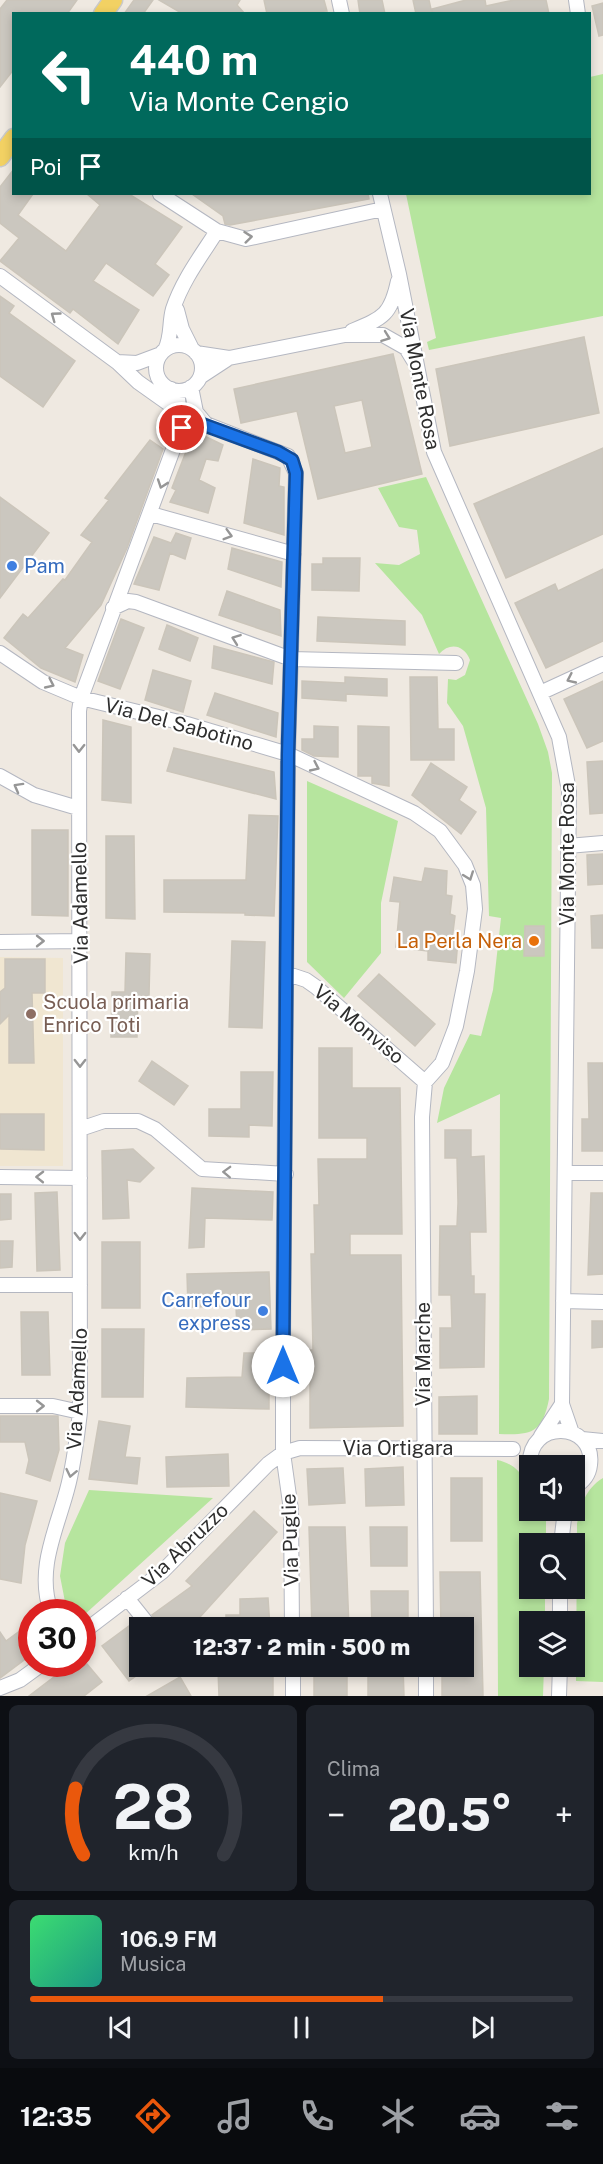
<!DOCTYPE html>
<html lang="it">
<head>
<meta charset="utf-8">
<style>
	body { margin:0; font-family:"Public Sans",sans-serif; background:#20242c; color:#f1f3f6; height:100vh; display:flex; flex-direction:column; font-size:22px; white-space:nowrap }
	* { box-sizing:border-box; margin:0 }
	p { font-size:20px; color:#9ea1a6 }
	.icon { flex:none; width:33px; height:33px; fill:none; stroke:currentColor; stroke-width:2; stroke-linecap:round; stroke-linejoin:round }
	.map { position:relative; height:1696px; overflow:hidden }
	.sheet { display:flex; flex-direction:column; gap:9px; padding:9px; background:#0d0f14; flex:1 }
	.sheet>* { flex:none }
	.banner { position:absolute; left:12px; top:12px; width:579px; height:183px; border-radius:0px; box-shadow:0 3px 9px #0003; background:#00695c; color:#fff; overflow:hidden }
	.fabs { position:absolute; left:519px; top:1455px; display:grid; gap:12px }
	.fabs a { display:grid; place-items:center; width:66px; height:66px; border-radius:0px; background:#171b24; box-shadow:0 3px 9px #0003; font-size:30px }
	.speed { position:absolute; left:18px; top:1599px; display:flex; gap:12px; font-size:30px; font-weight:700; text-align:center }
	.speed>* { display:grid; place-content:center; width:78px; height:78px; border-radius:50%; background:#171b24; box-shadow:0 3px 9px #0003; line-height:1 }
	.speed .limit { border:9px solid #d22; background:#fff; color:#111 }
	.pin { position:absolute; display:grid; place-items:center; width:51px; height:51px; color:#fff; margin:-26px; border:3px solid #fff; border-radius:50%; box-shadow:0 2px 6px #0007 }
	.me { position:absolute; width:66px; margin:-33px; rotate:0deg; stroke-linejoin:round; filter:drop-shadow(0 0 4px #0008) }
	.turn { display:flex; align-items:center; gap:21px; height:126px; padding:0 18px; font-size:27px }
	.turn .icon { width:78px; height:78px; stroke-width:2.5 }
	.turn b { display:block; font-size:42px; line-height:51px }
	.then { display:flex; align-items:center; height:57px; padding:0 18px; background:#0003; gap:12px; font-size:22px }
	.big { font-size:45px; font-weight:800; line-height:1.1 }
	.sheet .tile { flex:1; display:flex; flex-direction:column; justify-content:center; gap:9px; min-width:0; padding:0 21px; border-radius:9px; background:#20242c }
	.sheet .dial { align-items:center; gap:0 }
	.dial svg { height:156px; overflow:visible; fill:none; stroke:#363941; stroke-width:7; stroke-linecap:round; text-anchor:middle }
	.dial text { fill:#f1f3f6; stroke:none }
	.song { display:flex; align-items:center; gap:18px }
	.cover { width:72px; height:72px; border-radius:9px; background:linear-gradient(135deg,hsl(140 70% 55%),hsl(170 70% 35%)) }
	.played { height:6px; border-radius:3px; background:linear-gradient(90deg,#ea580c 65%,#363941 65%) }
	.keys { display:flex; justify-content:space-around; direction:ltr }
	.heat { display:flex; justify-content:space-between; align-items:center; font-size:33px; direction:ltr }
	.sheet .tiles { flex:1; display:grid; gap:9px; grid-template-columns:1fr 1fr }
	.tile:last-child { grid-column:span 2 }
	.trip { position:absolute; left:129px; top:1617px; width:345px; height:60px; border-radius:0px; background:#171b24; box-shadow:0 3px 9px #0003; font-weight:800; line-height:60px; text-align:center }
	.tab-bar { display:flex; height:96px; justify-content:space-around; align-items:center; background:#090b0e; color:#9ea1a6 }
	.tab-bar .icon { width:42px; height:42px }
	.tab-bar .selected { color:#ea580c }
	.tab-bar b { font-size:27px; color:#f1f3f6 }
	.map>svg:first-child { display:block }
	.education { fill:#f0e6d1 }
	.green { fill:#b6e59e }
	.building { fill:#cbc7bf; stroke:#cbc5ba; stroke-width:1.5; fill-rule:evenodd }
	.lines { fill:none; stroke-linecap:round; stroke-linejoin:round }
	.minor-casing { stroke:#b4b7c1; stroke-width:16 }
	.major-casing { stroke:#c9c9c9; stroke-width:21 }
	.minor { stroke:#fff; stroke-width:14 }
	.major { stroke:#f2d163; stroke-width:18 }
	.oneway { stroke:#969696 }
	.route-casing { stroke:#114b97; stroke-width:15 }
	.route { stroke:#1a73e8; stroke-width:10 }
	.shop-dot { fill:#3f7fe0; stroke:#fff; stroke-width:2 }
	.food-dot { fill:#e8710a; stroke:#fff; stroke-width:2 }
	.education-dot { fill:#8d6e63; stroke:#fff; stroke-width:2 }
	.labels { text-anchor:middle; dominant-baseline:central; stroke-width:4.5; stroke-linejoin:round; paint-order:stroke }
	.street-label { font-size:20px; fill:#2e2e2e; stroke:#fff }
	.shop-label { font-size:20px; fill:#366cbe; stroke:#fff; text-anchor:start }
	.food-label { font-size:20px; fill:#c56008; stroke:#fff; text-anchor:end }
	.education-label { font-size:20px; fill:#785e54; stroke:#fff; text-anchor:start }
</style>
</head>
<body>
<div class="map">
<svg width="603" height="1696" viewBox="0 0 603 1696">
	<rect width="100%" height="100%" fill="#efe9e1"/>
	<path class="education" d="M0 957 63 958V1166H0Z"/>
	<path class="green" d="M603 74V316L429 350 427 342 436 338 406 194H590V77Z
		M426 477 538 724 548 752 552 773 549 1399C542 1434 531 1435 499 1434L500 1094 437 1123 444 1088 470 1034 481 1036 493 990 501 918 489 916 486 808 463 726 447 703 448 679 456 680 465 675 470 660C464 645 450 642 439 654L422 615 375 563 399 565 420 554 417 530 399 527 378 488Z
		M307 781 398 821 381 903V953L344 998 307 962Z
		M497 1460C523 1465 530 1487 530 1510L544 1511 546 1519V1543L530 1544V1588L545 1589V1621L530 1622V1666L544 1667 543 1696H498Z
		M603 1478V1682L576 1681 577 1524C581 1505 585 1489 603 1478Z
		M89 1490 213 1498 83 1616 82 1612H67L60 1576 65 1543Z"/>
	<path class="building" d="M7 0H77L67 14H14V69L0 87V9Z
		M134 0H153L143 14H124Z
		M159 0H240L237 5 245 14H183Z
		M264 0H324L327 11 267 14Z
		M358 0H382L385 14H360Z
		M413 0H429L432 14H416Z
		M466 0H485L486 6 514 0H546L549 14H433L432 9Z
		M603 3V35L599 36 592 6Z
		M14 169V194H33L18 215 66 251 100 205 87 194H129L182 227 155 264 169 275 153 296 106 263 93 281 139 310 118 344 73 309 70 313 0 261 19 238 0 223V187Z
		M192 194H368L369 199 230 225 225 224 223 216Z
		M0 296 14 306 9 313 75 361 43 407 0 376Z
		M584 337 599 413 450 446 436 369Z
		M393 354 422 474 318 499 297 411 241 423 234 389ZM362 400 372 447 345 453 334 406Z
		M194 431 223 445 218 461 206 459 199 480 215 488 208 513 170 502 176 490 172 488Z
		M150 440 163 449 127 548 101 605 65 648 83 655 75 682 41 668 4 638 23 614 28 618 63 579 65 580 92 542 81 535 109 500 105 498Z
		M603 448V534L506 578 474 504Z
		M253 459 280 468 279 486 284 487V535L244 523Z
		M0 497 49 533 0 598Z
		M176 533 191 538 185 559 170 553 159 590 134 584 154 537 171 543Z
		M232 548 282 562 281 587 228 569Z
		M323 558H360L359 591 312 590V564H323Z
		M603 569V641L546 668 515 603 555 584 558 591Z
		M227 591 280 610 281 636 219 615Z
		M318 617 405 621V645L317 641Z
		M121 619 144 628 120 689 98 681Z
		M167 625 198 638 190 661 159 649Z
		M214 646 274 662 272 684 212 668Z
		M153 670 191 681 183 712 145 700Z
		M345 677 387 679V696L346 694V701L302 698V681L345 683Z
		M410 677H437L438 729H454V760H411Z
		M603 681V741L587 748 564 699Z
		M215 693 278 713 276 737 207 715Z
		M103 720 131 727V803L102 800Z
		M314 726 338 727V757L314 756 302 750V739H314Z
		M358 726 389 727V786L372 783V776H358Z
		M174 748 274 772 276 799 167 771Z
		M603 761V813L590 814 587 762Z
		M431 763 467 787 459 800 476 812 461 834 412 795Z
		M249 815 278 816 274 916 245 915V913L164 912V880H246Z
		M32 830H68V916L32 915Z
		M106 836H134L135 919 106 918Z
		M603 854V884L588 885 587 855Z
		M425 868 447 871 446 895 452 896 450 914 455 916 452 940H458L456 963 428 960V951L396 947 400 902 390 901 394 877 422 882Z
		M603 915V948H592L591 916Z
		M525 926H544V956H524Z
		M232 941 265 942 262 1028 229 1027Z
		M126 953 150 954 149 996H138L137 1037H111L112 992H125Z
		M5 959H45V993H32L34 1063H9V1015L0 1024V992L5 988Z
		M379 974 435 1024 415 1046 358 996Z
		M319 1048H352V1088H400L402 1234H350V1255H401L403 1426 310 1428V1350H313L311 1254H315L314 1205H319L318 1159H367V1138H319Z
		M152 1061 188 1086 174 1105 139 1081Z
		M588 1063H603V1151H582V1119H589Z
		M241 1072H273L272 1126 249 1125V1137L209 1136V1109H241Z
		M0 1114H44V1150L0 1149Z
		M445 1130H471V1157L484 1156 486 1232H470L471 1276H474V1294H485L484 1367 440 1368V1328H452L451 1295H439L440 1226H457L458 1203 457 1158H445Z
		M133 1149 154 1168 140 1182 127 1180 129 1218 103 1219 102 1151Z
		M192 1188 273 1192 272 1220 205 1218 204 1247 189 1248Z
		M57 1192 60 1270 37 1271 35 1193Z
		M591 1193H603V1274L588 1275Z
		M0 1194H11V1219L0 1220Z
		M0 1241H13L12 1267 0 1268Z
		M102 1242H140V1308H102Z
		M269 1272 271 1329 237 1330 236 1306 188 1307 187 1274Z
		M21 1312H48L50 1375H22Z
		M592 1321H603V1347L592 1348Z
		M102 1329H144L143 1397H102Z
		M244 1353H269V1409L186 1407 187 1378 242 1377Z
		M477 1396V1434H439V1397Z
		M0 1416H58L59 1450 50 1481 26 1473 29 1460 25 1442H0Z
		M99 1421 130 1426 125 1457 140 1458 137 1484 89 1479Z
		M228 1454 229 1486 167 1487 166 1457Z
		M403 1467 404 1505 366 1506 365 1469Z
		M343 1468 345 1503 309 1505 307 1469Z
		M451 1478H482V1541H451Z
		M0 1493 37 1501 25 1545 21 1583 0 1579Z
		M254 1511 277 1532 190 1628H160L152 1615 192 1586 186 1581Z
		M309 1527H345L349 1628H312Z
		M370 1527H407V1566H371Z
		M440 1572H480L483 1696H442V1673H464V1628H441Z
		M371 1591H408V1628H372Z
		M268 1598 270 1628H226V1615H240V1599Z
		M32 1622V1654L0 1678V1632L6 1641Z
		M133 1623 140 1632V1673L129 1681 102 1646Z
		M71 1664H87L102 1682 84 1696H29Z
		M368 1666H403L404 1696H368Z
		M273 1668V1696H219L218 1669Z
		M314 1669H347V1696H314Z
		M180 1677 191 1696H147Z"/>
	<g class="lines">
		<g class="minor-casing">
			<path id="minor" d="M339 0 342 14
				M576 0 578 14
				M160 194 217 231 246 239 383 209
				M380 194 399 274 434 452 559 737 569 791 562 1404
				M0 276 117 362 138 382 169 404 180 417
				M177 310 182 329 192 349
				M352 331C383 318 391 315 398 281
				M156 368a23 23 0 1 1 46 0a23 23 0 1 1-46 0Z
				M165 350C172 336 169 323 173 309 182 281 201 256 217 231
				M196 353 229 358
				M117 362 137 363 161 354
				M200 377 229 358 345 335H383L406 348 414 361
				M191 387 196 412 206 424 288 456 296 473 288 754 283 1344V1453L291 1510 292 1628
				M151 514 294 554
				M113 608 128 601 136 602 291 659 456 663
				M0 653 43 682 81 698 187 724 288 754 414 813 440 831 465 865 473 885 475 909 467 971 456 1026 442 1063 425 1082
				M540 693 603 664
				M0 776 34 795 78 808
				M568 846 603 843
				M0 942 81 941
				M288 974 306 980 316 987 425 1082
				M425 1082 422 1117 426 1628
				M80 1129 104 1121H138L155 1129 202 1169 286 1174
				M566 1173H603
				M0 1177 80 1178
				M0 1285H80
				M563 1301 603 1302
				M0 1406H53L80 1412
				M541 1436 562 1404 572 1433
				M582 1439 603 1441
				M530 1466C527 1418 596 1421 590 1465 589 1475 583 1482 574 1487
				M561 1544 565 1510
				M127 1598 151 1628
				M51 1612C36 1570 56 1531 67 1490 74 1465 77 1438 80 1412L79 711 81 698 181 428 178 399 171 389
				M560 1622V1588
				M82 1633 162 1572 268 1464 283 1453 300 1448 513 1449
				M293 1666V1696
				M426 1666V1696
				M0 1688 20 1680 42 1664
				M559 1696 560 1666"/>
		</g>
		<g class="major-casing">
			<path id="major" d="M103 14 113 0
				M0 157 14 138"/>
		</g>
		<use href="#minor" class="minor"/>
		<use href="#major" class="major"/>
	</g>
	<defs><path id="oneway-chevron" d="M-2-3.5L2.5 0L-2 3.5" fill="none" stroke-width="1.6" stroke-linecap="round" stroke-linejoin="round" transform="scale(1.5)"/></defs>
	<g class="oneway">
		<use href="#oneway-chevron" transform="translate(248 237) rotate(-6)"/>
		<use href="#oneway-chevron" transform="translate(55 316) rotate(-144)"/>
		<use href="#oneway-chevron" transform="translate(386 337) rotate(20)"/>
		<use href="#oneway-chevron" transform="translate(162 484) rotate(109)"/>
		<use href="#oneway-chevron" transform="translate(228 535) rotate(16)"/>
		<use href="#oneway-chevron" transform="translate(236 639) rotate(-160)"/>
		<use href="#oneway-chevron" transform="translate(571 679) rotate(155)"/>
		<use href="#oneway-chevron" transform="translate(50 684) rotate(25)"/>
		<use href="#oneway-chevron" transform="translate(79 748) rotate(91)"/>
		<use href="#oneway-chevron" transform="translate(315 767) rotate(25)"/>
		<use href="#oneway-chevron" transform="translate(18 787) rotate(-151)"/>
		<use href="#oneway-chevron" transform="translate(469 876) rotate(70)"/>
		<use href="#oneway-chevron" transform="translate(40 941)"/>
		<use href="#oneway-chevron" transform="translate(80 1063) rotate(90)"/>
		<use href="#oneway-chevron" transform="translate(227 1172) rotate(-178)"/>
		<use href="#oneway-chevron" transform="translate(40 1177) rotate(-179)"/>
		<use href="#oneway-chevron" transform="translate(80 1236) rotate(90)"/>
		<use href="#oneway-chevron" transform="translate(40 1406)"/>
		<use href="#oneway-chevron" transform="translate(71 1473) rotate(102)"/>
	</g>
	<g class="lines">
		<g class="route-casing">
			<path id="route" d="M182 428 196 422 278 452 292 460 296 473 288 754 283 1366"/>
		</g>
		<use href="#route" class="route"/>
	</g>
	<g class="shop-dot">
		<circle cx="12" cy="566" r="6"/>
		<circle cx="263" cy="1311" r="6"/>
	</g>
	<circle class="food-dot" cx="534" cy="941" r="6"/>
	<circle class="education-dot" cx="31" cy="1014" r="6"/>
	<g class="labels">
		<g class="street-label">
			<text transform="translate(420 379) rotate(79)">Via Monte Rosa</text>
			<text transform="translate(179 724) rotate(15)">Via Del Sabotino</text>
			<text transform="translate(567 854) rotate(-90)">Via Monte Rosa</text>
			<text transform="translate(80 903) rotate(-91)">Via Adamello</text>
			<text transform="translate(359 1024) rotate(40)">Via Monviso</text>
			<text transform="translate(423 1354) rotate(-90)">Via Marche</text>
			<text transform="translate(77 1389) rotate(-87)">Via Adamello</text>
			<text x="398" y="1448">Via Ortigara</text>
			<text transform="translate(290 1540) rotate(-92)">Via Puglie</text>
			<text transform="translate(185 1545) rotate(-44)">Via Abruzzo</text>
		</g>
		<g class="shop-label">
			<text x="24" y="566">Pam</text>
			<text x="251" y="1300" text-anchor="end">Carrefour<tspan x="251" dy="23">express</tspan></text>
		</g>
		<g class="food-label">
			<text x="522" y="941">La Perla Nera</text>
		</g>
		<g class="education-label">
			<text x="43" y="1002">Scuola primaria<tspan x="43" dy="23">Enrico Toti</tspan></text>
		</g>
	</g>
</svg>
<div class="fabs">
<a><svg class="icon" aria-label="sound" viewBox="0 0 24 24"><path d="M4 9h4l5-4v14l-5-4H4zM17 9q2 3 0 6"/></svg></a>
<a><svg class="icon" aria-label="search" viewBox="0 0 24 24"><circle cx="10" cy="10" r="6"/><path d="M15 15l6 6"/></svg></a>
<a><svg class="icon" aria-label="layers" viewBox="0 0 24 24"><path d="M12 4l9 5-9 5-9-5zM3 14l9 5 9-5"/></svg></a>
</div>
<div class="speed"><div class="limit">30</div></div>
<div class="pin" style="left:182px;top:428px;background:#d93025"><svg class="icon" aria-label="arrive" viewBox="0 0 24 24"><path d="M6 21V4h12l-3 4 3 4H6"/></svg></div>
<svg class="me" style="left:283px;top:1366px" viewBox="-20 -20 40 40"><circle r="19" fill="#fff"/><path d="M0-13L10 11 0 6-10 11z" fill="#1a73e8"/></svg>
<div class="trip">12:37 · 2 min · 500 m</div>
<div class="banner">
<div class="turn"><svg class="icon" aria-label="left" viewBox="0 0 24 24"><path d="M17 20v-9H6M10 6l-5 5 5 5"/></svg><div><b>440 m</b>Via Monte Cengio</div></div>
<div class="then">Poi<svg class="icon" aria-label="arrive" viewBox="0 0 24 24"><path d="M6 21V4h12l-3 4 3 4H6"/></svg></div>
</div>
</div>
<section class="sheet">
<div class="tiles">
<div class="tile dial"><svg viewBox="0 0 100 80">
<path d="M14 69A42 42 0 1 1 86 69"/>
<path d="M14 69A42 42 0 0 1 10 35" stroke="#ea580c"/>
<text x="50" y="56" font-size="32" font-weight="700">28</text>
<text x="50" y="72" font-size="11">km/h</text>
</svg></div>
<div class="tile"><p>Clima</p>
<div class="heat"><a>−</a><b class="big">20.5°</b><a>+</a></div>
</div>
<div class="tile">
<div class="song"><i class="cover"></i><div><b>106.9 FM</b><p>Musica</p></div></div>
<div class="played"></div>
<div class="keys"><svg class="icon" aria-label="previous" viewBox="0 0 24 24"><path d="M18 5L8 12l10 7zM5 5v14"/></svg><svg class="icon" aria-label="pause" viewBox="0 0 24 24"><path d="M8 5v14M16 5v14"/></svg><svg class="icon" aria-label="next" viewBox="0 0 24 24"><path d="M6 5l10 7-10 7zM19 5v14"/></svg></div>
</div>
</div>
</section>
<nav class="tab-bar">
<b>12:35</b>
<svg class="icon selected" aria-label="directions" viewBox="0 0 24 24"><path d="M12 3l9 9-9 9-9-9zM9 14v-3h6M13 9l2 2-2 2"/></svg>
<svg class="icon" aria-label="music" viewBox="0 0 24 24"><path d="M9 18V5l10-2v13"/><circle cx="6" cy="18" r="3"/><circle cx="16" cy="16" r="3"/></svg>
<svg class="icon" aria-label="phone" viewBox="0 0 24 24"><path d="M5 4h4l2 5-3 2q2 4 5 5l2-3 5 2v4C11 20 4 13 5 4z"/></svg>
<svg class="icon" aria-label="climate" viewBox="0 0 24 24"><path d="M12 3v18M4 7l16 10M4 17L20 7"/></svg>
<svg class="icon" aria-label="car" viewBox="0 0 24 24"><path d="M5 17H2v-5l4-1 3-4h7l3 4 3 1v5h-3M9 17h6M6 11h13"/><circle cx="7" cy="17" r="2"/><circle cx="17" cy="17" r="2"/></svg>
<svg class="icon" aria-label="filters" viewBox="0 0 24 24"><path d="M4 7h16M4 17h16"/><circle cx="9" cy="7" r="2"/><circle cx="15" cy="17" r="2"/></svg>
</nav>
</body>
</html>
